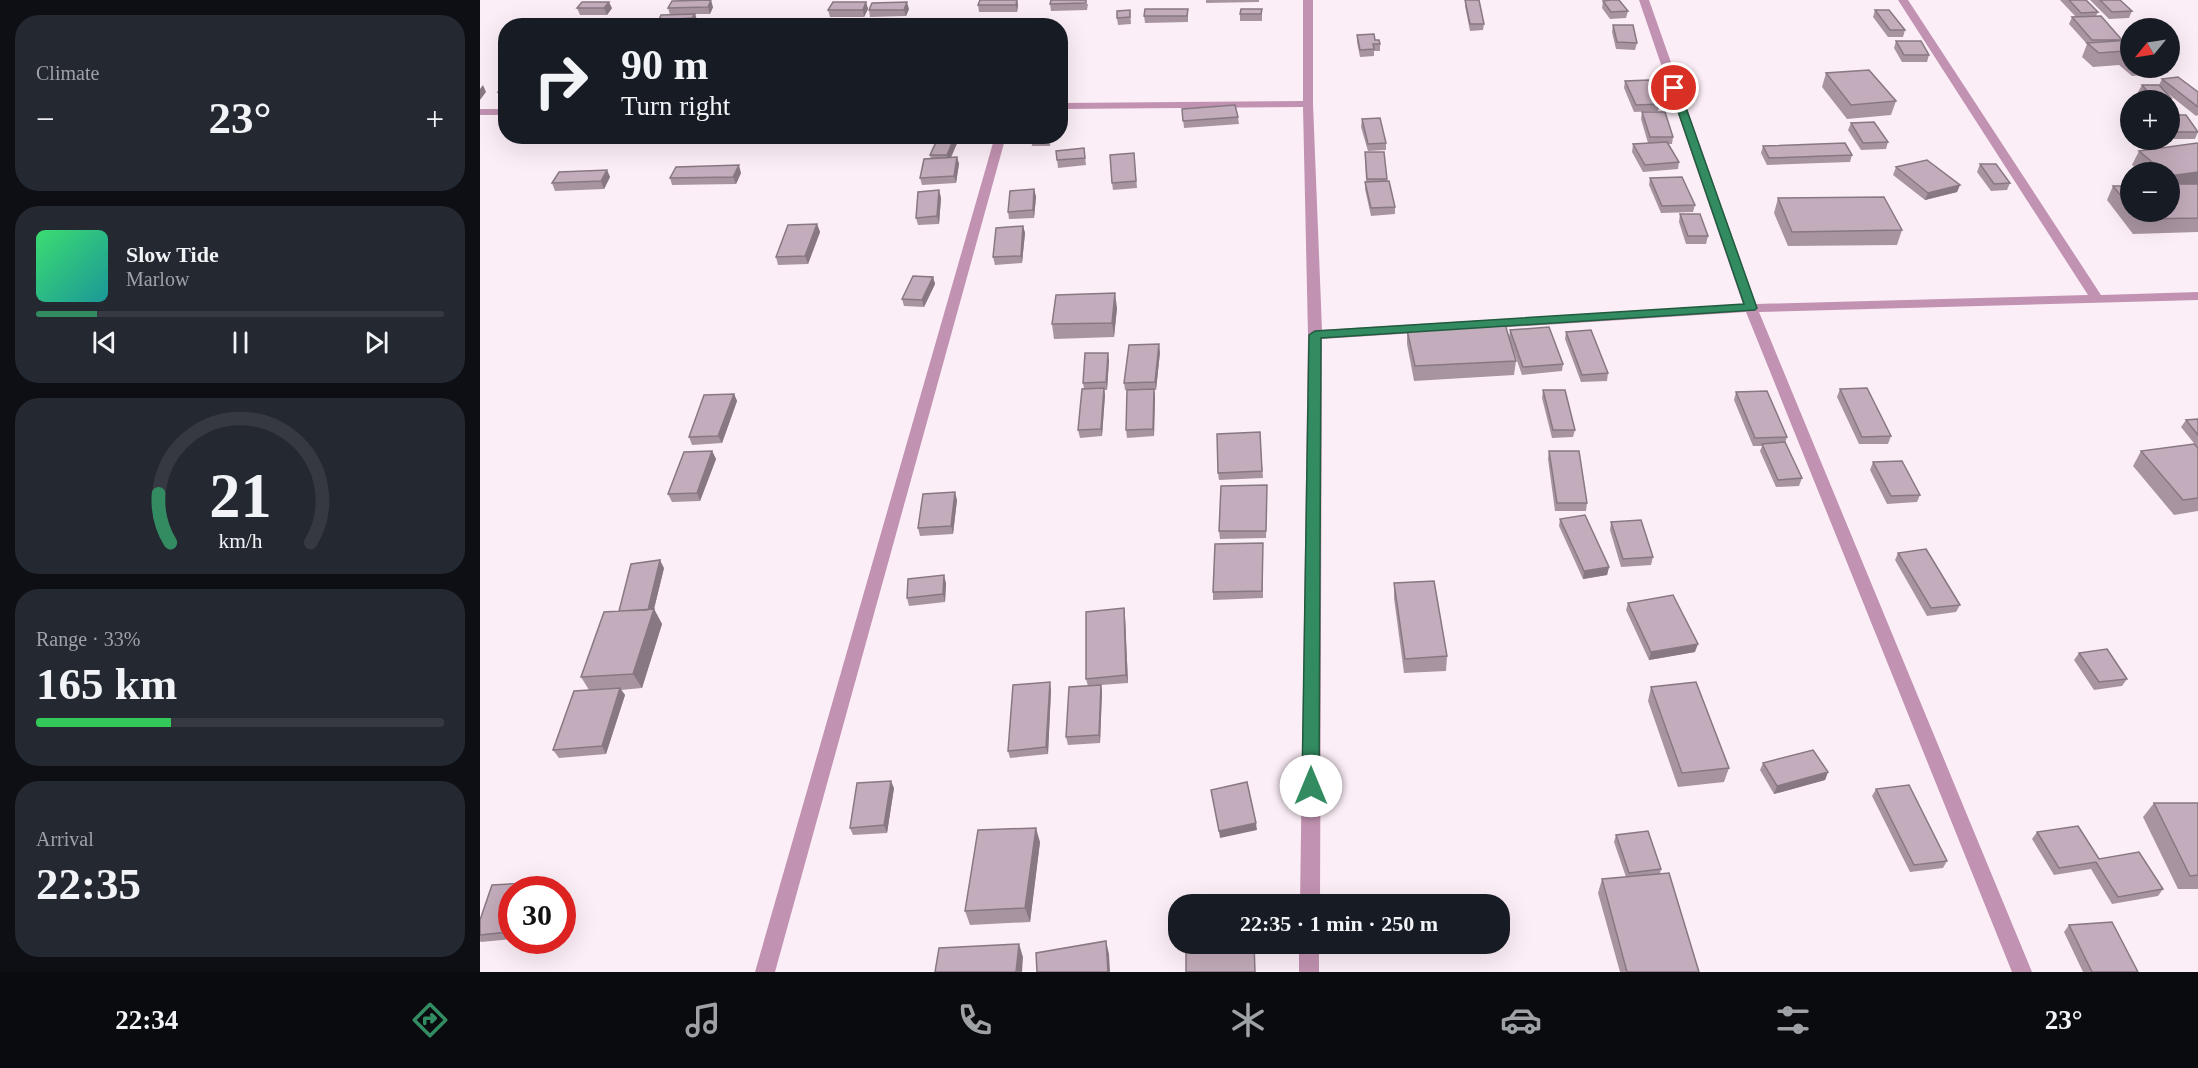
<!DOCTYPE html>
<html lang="en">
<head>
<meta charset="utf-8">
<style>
	body { margin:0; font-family:Georgia,serif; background:#242831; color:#f1f3f6; height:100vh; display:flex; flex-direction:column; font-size:22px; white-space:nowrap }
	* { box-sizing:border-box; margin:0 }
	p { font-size:20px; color:#9ea1a6 }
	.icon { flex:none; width:33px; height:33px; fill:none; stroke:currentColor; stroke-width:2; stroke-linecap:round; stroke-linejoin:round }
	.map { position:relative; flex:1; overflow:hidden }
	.details { display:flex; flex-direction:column; gap:15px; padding:15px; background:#0d0f14; width:480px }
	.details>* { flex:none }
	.hud { position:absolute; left:18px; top:18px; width:570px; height:126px; border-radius:24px; box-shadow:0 6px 24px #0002; background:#171b24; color:#f1f3f6; overflow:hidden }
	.needle { width:39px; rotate:240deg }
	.fabs { position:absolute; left:1640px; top:18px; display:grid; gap:12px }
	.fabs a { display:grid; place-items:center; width:60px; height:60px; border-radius:50%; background:#171b24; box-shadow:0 6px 24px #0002; font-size:30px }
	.speed { position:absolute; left:18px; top:876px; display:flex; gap:12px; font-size:30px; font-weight:700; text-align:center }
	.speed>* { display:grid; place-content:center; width:78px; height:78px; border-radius:50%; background:#171b24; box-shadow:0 6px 24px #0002; line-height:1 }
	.speed .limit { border:9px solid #d22; background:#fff; color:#111 }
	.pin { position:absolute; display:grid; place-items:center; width:51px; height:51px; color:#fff; margin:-26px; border:3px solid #fff; border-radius:50%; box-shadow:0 2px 6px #0007 }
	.me { position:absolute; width:66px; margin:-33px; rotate:0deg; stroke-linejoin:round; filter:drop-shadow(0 0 4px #0008) }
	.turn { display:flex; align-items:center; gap:21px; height:126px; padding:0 24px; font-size:27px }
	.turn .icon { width:78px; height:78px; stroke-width:2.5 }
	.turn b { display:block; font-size:42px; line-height:51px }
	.big { font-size:45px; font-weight:600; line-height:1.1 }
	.details .card { flex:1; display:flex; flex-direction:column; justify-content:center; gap:9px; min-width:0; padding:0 21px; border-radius:24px; background:#242831 }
	.details .dial { align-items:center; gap:0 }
	.dial svg { height:156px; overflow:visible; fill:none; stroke:#363941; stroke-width:7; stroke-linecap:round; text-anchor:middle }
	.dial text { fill:#f1f3f6; stroke:none }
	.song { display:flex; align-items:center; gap:18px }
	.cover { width:72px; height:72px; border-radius:9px; background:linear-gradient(135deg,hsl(140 70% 55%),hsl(180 70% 35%)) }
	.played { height:6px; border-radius:3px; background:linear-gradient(90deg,#338c61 15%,#363941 15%) }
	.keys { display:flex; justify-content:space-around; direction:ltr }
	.heat { display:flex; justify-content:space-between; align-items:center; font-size:33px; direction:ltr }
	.charge { height:9px; border-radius:4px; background:linear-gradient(90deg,#34c759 33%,#363941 0) }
	.trip { position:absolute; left:688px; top:894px; width:342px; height:60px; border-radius:24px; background:#171b24; box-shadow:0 6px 24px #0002; font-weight:600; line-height:60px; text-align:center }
	.tabs { display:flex; height:96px; justify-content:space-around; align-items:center; background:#090b0e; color:#9ea1a6 }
	.tabs .icon { width:42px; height:42px }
	.tabs .current { color:#338c61 }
	.tabs b { font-size:27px; color:#f1f3f6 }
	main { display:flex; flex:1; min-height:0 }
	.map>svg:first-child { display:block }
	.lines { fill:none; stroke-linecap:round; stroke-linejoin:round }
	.street { fill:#c192b1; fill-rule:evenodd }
	.wall { fill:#a894a1 }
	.shaded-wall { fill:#887883 }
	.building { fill:#c3acbb; stroke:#887883; stroke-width:1.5 }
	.route { fill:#338c61; stroke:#215b3f; stroke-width:1.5 }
</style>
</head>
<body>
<main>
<section class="details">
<div class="card"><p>Climate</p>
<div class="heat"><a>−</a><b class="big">23°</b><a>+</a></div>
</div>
<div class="card">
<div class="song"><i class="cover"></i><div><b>Slow Tide</b><p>Marlow</p></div></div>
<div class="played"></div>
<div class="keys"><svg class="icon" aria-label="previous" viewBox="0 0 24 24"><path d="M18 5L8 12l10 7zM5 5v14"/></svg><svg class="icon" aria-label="pause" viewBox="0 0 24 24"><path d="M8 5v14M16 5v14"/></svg><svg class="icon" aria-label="next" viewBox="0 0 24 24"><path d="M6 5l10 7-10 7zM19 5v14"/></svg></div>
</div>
<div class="card dial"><svg viewBox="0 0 100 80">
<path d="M14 69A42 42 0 1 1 86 69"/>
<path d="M14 69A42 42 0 0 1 8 44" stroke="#338c61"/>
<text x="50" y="56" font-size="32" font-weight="700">21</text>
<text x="50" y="72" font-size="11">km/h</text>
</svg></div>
<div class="card"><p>Range · 33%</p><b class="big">165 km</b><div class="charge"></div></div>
<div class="card"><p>Arrival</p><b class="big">22:35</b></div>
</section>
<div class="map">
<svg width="1718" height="972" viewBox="0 0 1718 972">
	<rect width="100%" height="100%" fill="#fceef7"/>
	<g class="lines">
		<path class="street" d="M823 0H833V104L842 330 1263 304 1159 0H1169L1276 304 1608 295 1418 0H1428L1621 295 1718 292V300L1279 312 1552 972H1532L1266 312 842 339 840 904H820L828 335 823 107 580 109V103L823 101Z
			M0 109H26V115H0Z
			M515 136H526L295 972H275Z
			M819 944H839V972H819Z"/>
	</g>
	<path class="wall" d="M500 0H537L538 5 537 12H499L498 5Z
		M571 0 608 4 607 10 571 11 570 4Z
		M726 0H779V2L726 3Z
		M985 0 1004 24 1003 30 990 31 985 6Z
		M1580 0H1606L1618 12 1616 16 1642 40H1650V68H1689V55L1694 60 1688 73 1652 76 1639 65 1613 67 1602 57 1607 44 1589 24 1592 17H1596Z
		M1610 0H1640L1652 11 1649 18 1629 19Z
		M1123 1 1148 11 1146 18 1130 19 1122 8Z
		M386 2 388 9 384 17H350L348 10Z
		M233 7 230 14H215L217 20 215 25 181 26 179 20 190 15 188 8Z
		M97 8H132L127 15H100Z
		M429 9 426 16 390 17 389 10Z
		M708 9V22L665 23 664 16Z
		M782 9V21H760V14Z
		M650 10 651 24 638 25 637 18Z
		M1395 10 1425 30 1423 37H1408L1393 17Z
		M1133 25 1157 43 1155 50 1136 49 1132 32Z
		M877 35 895 40 900 44V51H894V56L880 57 877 42Z
		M1416 41 1449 55 1447 62H1422L1414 48Z
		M1346 73 1416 101 1411 115 1367 119 1342 87Z
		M1682 79 1718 92V115L1716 116 1686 92 1691 98 1689 102V100H1666L1658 92 1662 85H1679Z
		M1145 81 1180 104 1178 111 1154 112 1144 88Z
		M702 109 758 117 759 124 704 128Z
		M1162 112 1193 137 1192 144H1188L1199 162 1198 169 1163 172 1152 152 1153 144 1168 143 1161 119Z
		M1689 115 1718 132 1715 139H1694L1689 131Z
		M882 119 906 143V150L888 151 881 127Z
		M1371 123 1408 142 1406 149 1381 150 1368 130Z
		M459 136H477L478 141 471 158 477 157 479 164 476 183 442 185 440 178 451 159 450 155Z
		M551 136H571L570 146H552Z
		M1718 144V232L1653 234 1627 200 1633 186H1650V212H1689V172H1661L1652 165 1659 151Z
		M1283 146 1372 155 1370 162 1287 165 1281 153Z
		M604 148 606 165 578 168 576 151Z
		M885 152H904L907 181 915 207V214L891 216 885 189V182H886Z
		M654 153 657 188 633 190 632 183Z
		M1500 164 1530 183 1527 190 1511 191 1497 172Z
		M1416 167 1480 185 1477 192 1445 200 1413 175Z
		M127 170 130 177 124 189 75 191 72 183Z
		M261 173 256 184 192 185 190 178Z
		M1170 178 1215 205 1213 212 1181 213 1169 185Z
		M554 189 556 197 554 218 529 219 528 212Z
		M459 190 461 198 459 224 438 225 436 218Z
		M1298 198 1422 230 1417 245 1308 246 1294 213Z
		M1200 214 1228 236 1226 244H1206L1199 222Z
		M337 224 340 232 328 264 298 265 296 257Z
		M543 226 545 233 542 263 515 265 513 257Z
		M453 277 455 284 444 307 424 306 422 299Z
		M637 308 634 337 574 339 572 324Z
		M927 330 1029 338 1030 330 1083 364 1082 371 1042 375 1029 338 1036 361 1034 375 934 381 927 344Z
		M1086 332 1128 373 1127 381 1101 382 1085 339Z
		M680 352 676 390H674L675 396 674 436 647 438 646 430 647 390H645L644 383Z
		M629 360 627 390H624L625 395 622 436 600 438 598 430 604 389 603 383Z
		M1360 389 1411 436 1408 444H1379L1357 397Z
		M1063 390 1095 430 1093 437 1072 438 1062 398Z
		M1256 392 1307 437 1305 443 1322 478 1319 486 1296 487 1280 451 1282 446H1273L1254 400Z
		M254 394 257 401 242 443 212 445 209 437Z
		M1718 419V511L1694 515 1653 466 1661 451 1717 447 1701 427 1706 420Z
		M780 432 783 478 739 480 738 473Z
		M232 451 236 459 220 501 192 502 188 494Z
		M1069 451 1107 503 1106 511H1075L1068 459Z
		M1393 462 1440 495 1437 502 1407 504 1390 470Z
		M787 493 786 538 740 539 739 531Z
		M477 500 473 534 440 536 438 528Z
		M1080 519 1129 567 1127 575 1103 579 1079 526Z
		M1131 522 1173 557 1171 565 1141 567 1130 530Z
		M783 551V598L733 600V592Z
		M1418 553 1480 605 1476 612 1447 616 1415 560Z
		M184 568 174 609 182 624 162 688 141 690 145 695 126 754 79 758 73 750 109 690 101 677 139 611Z
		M466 583 465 602 429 606 427 598Z
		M914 583 967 656 966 671 924 673 914 598Z
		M1148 603 1215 652 1169 660 1146 610Z
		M644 608 645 616 648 683 621 685 622 692 620 743 588 745 586 737 608 686 606 679Z
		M1599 653 1647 679 1642 686 1614 690 1594 660Z
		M1171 687 1249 768 1244 782 1198 787 1168 701Z
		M571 690 568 754 530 758 528 751Z
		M1283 763 1348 772 1345 780 1294 794 1280 770Z
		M414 788 407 833 373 835 370 828Z
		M1396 789 1467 861 1463 868 1430 872 1392 796Z
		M1674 803H1718V889H1698L1663 817Z
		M1557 832 1619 859 1683 889 1678 896 1632 904 1611 869 1574 875 1552 839Z
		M1136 835 1181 869 1180 874 1219 972H1140L1118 893 1122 879 1146 877 1134 842Z
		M560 842 550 922 490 925 485 911Z
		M32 890V939L1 942 0 941V920Z
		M1589 925 1658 972H1603L1584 932Z"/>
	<path class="shaded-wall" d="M231 0 233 7 230 14 228 7Z
		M537 0 538 5 537 12 536 5Z
		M129 2 132 8 127 15 124 8Z
		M386 2 388 9 384 17 383 10Z
		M427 2 429 9 426 16 424 10Z
		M215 14 217 20 215 25 212 18Z
		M3 85 6 92 0 100V89Z
		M26 91V99H22L18 92Z
		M475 136H477L478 141 468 163 467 155Z
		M477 157 479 164 476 183 474 176Z
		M259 165 261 173 256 184 253 177Z
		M127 170 130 177 124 189 121 181Z
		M1718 172V185L1689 189V176Z
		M1480 185 1477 192 1445 200 1448 193Z
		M554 189 556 197 554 218 553 210Z
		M459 190 461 198 459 224 457 216Z
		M337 224 340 232 328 264 325 256Z
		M543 226 545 233 542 263 541 256Z
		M453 277 455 284 444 307 442 300Z
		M635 293 637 308 634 337 632 323Z
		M679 344 680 352 676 390 675 382Z
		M628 353 629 360 627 390 626 382Z
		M624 388 625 395 622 436 621 429Z
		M674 389 675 396 674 436 673 429Z
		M254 394 257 401 242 443 238 436Z
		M232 451 236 459 220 501 217 493Z
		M475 492 477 500 473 534 471 526Z
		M180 560 184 568 172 617 174 609 182 624 162 688 153 674Z
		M1129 567 1127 575 1103 579 1104 571Z
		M464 575 466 583 465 602 463 594Z
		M644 608 645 616 648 683 646 675Z
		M1218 644 1215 652 1169 660 1171 652Z
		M570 682 571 690 568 754 566 747Z
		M621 685 622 692 620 743 619 735Z
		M140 688 145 695 126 754 122 746Z
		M1348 772 1345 780 1294 794 1297 786Z
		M411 781 414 788 407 833 404 825Z
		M776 823 777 830 740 838 739 831Z
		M556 828 560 842 550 922 545 908Z
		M45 883 51 890H43Z
		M32 921V937L28 932Z
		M626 941 629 954 630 972H628Z
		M539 944 543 957 542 972H536Z"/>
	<path class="building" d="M231 0 228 7 188 8 192 1Z
		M500 0H537L536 5H498Z
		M571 0H606V3L570 4Z
		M985 0H999L1004 24H990Z
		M1131 0H1139L1148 11 1131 12 1123 1Z
		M1589 0H1606L1618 12 1601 13Z
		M1620 0H1640L1652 11 1632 12Z
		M102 2H129L124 8H97Z
		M353 2H386L383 10H348Z
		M427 2 424 10H389L392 3Z
		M665 9H708L707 16H664Z
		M761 9H782L781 14H760Z
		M650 10V17L637 18V11Z
		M1395 10H1409L1425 30H1410Z
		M215 14 212 18 179 20 181 15Z
		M1621 16 1642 40H1612L1592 17Z
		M1133 25H1153L1157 43 1137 42Z
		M894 34 895 40H899L900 44H893L894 49 880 50 877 35Z
		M1650 40V56L1644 51 1619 53 1607 43Z
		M1416 41H1441L1449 55H1424Z
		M1689 55 1694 60H1689Z
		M1389 70 1416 101 1371 105 1346 73Z
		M1698 77 1718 92V107L1682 79Z
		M1169 80 1180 104 1156 105 1145 81Z
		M26 84V91L18 92 22 85Z
		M1662 85H1679L1691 98H1673Z
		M755 105 758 117 703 121 702 109Z
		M1162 112H1185L1193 137H1170Z
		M1689 115H1706L1718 132H1698L1689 120Z
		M900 118 906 143 888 144 882 119Z
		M1394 122 1408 142 1383 143 1371 123Z
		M459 136H475L467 155H450Z
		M551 136H569V138L551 139Z
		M1187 142 1199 162 1165 165 1153 144Z
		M1365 143 1372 155 1289 158 1283 146Z
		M1717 143 1718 144V172L1689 176V172H1684L1659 151Z
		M604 148 605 158 577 160 576 151Z
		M885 152H904L907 179H887Z
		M654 153 656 181 632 183 630 155Z
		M477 157 474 176 440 178 444 159Z
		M1447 160 1480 185 1448 193 1416 167Z
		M1500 164H1516L1530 183 1514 184Z
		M259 165 253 177 190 178 196 167Z
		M127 170 121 181 72 183 79 172Z
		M1202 177 1215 205 1182 206 1170 178Z
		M909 181 915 207 891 208 885 182Z
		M1689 184H1718V218L1660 219 1654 212H1689Z
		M1633 186H1650V207Z
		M554 189 553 210 528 212 530 191Z
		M459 190 457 216 436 218 438 192Z
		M1404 197 1422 230 1312 232 1298 198Z
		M1200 214H1220L1228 236H1208Z
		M337 224 325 256 296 257 308 225Z
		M543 226 541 256 513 257 516 228Z
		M433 276 453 277 442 300 422 299Z
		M635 293 632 323 572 324 576 295Z
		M1025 324 1036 361 935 366 927 330Z
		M1069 327 1083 364 1043 367 1030 330Z
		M1111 330 1128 373 1102 375 1086 332Z
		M679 344 675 382 644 383 649 345Z
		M605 353H628L626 382 603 383Z
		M624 388 621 429 598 430 602 389Z
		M1387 388 1411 436 1382 437 1360 389Z
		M674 389 673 429 646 430 647 390Z
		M1063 390H1085L1095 430H1073Z
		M1287 391 1307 437 1275 438 1256 392Z
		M254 394 238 436 209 437 224 395Z
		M1718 419V435L1706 420Z
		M780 432 782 471 738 473 737 434Z
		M1305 442 1322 478 1298 480 1282 444Z
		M1714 444 1718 448V498L1703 500 1661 451Z
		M232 451 217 493 188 494 204 452Z
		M1069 451H1099L1107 503H1077Z
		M1422 461 1440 495 1411 496 1393 462Z
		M787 485 786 531H739L741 486Z
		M475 492 471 526 438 528 443 494Z
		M1105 515 1129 567 1104 571 1080 519Z
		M1161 520 1173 557 1143 559 1131 522Z
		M783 543 782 591 733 592 735 544Z
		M1446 549 1480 605 1451 608 1418 553Z
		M180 560 168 610 139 611 151 564Z
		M464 575 463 594 427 598 428 579Z
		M954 581 967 656 925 659 914 583Z
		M1193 595 1218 644 1171 652 1148 603Z
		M644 608 646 675 606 679V612Z
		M174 609 153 674 101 677 124 612Z
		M1627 649 1647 679 1619 682 1599 653Z
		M570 682 566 747 528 751 533 685Z
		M1216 682 1249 768 1202 773 1171 687Z
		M621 685 619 735 586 737 589 687Z
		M140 688 122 746 73 750 94 691Z
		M1333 750 1348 772 1297 786 1283 763Z
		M411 781 404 825 370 828 377 783Z
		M767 782 776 823 739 831 731 790Z
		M1429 785 1467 861 1434 865 1396 789Z
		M1674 803H1718V875L1710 876Z
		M1598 826 1619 859 1659 852 1683 889 1638 897 1616 862 1579 868 1557 832Z
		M556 828 545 908 485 911 498 830Z
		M1168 831 1181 869 1149 873 1136 835Z
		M1189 873 1219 972H1147L1122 879Z
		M45 883 43 890H32V921L28 932 0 935V920L12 885Z
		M1632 922 1658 972H1612L1589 925Z
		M626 941 628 972H557L556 953Z
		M539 944 536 972H455L459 948Z
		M706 944H774L775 972H706Z"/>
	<path class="route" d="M1194 85 1199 88 1277 308 1275 310 841 338 839 786 837 791 831 793 825 791 822 786 829 335 835 331 1264 304 1190 88Z"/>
</svg>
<div class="fabs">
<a><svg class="needle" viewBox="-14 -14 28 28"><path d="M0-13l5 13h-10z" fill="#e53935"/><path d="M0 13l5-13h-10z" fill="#9ea1a6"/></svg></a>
<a>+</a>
<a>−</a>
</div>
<div class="speed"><div class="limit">30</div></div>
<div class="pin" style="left:1194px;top:88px;background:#d93025"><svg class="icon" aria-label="arrive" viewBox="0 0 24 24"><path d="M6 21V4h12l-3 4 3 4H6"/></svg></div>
<svg class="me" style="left:831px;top:786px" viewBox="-20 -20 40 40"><circle r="19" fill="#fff"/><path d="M0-13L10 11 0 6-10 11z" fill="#338c61"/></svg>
<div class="trip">22:35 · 1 min · 250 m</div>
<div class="hud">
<div class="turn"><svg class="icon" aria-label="right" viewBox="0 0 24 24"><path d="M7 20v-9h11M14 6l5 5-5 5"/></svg><div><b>90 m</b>Turn right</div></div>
</div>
</div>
</main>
<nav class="tabs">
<b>22:34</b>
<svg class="icon current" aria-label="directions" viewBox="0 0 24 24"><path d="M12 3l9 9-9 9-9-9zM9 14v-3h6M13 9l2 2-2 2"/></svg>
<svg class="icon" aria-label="music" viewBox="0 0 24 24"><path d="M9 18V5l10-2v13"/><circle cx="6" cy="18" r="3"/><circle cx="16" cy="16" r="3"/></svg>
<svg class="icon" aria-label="phone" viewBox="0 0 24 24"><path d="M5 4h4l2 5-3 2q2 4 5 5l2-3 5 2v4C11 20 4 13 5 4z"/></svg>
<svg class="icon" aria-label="climate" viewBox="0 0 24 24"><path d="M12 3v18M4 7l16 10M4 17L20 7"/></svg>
<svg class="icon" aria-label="car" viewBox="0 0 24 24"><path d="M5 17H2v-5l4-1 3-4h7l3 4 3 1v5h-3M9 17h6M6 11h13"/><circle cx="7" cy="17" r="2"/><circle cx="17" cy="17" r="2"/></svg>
<svg class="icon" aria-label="filters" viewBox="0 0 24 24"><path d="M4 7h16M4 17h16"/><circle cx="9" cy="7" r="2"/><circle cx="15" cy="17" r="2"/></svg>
<b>23°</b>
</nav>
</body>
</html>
